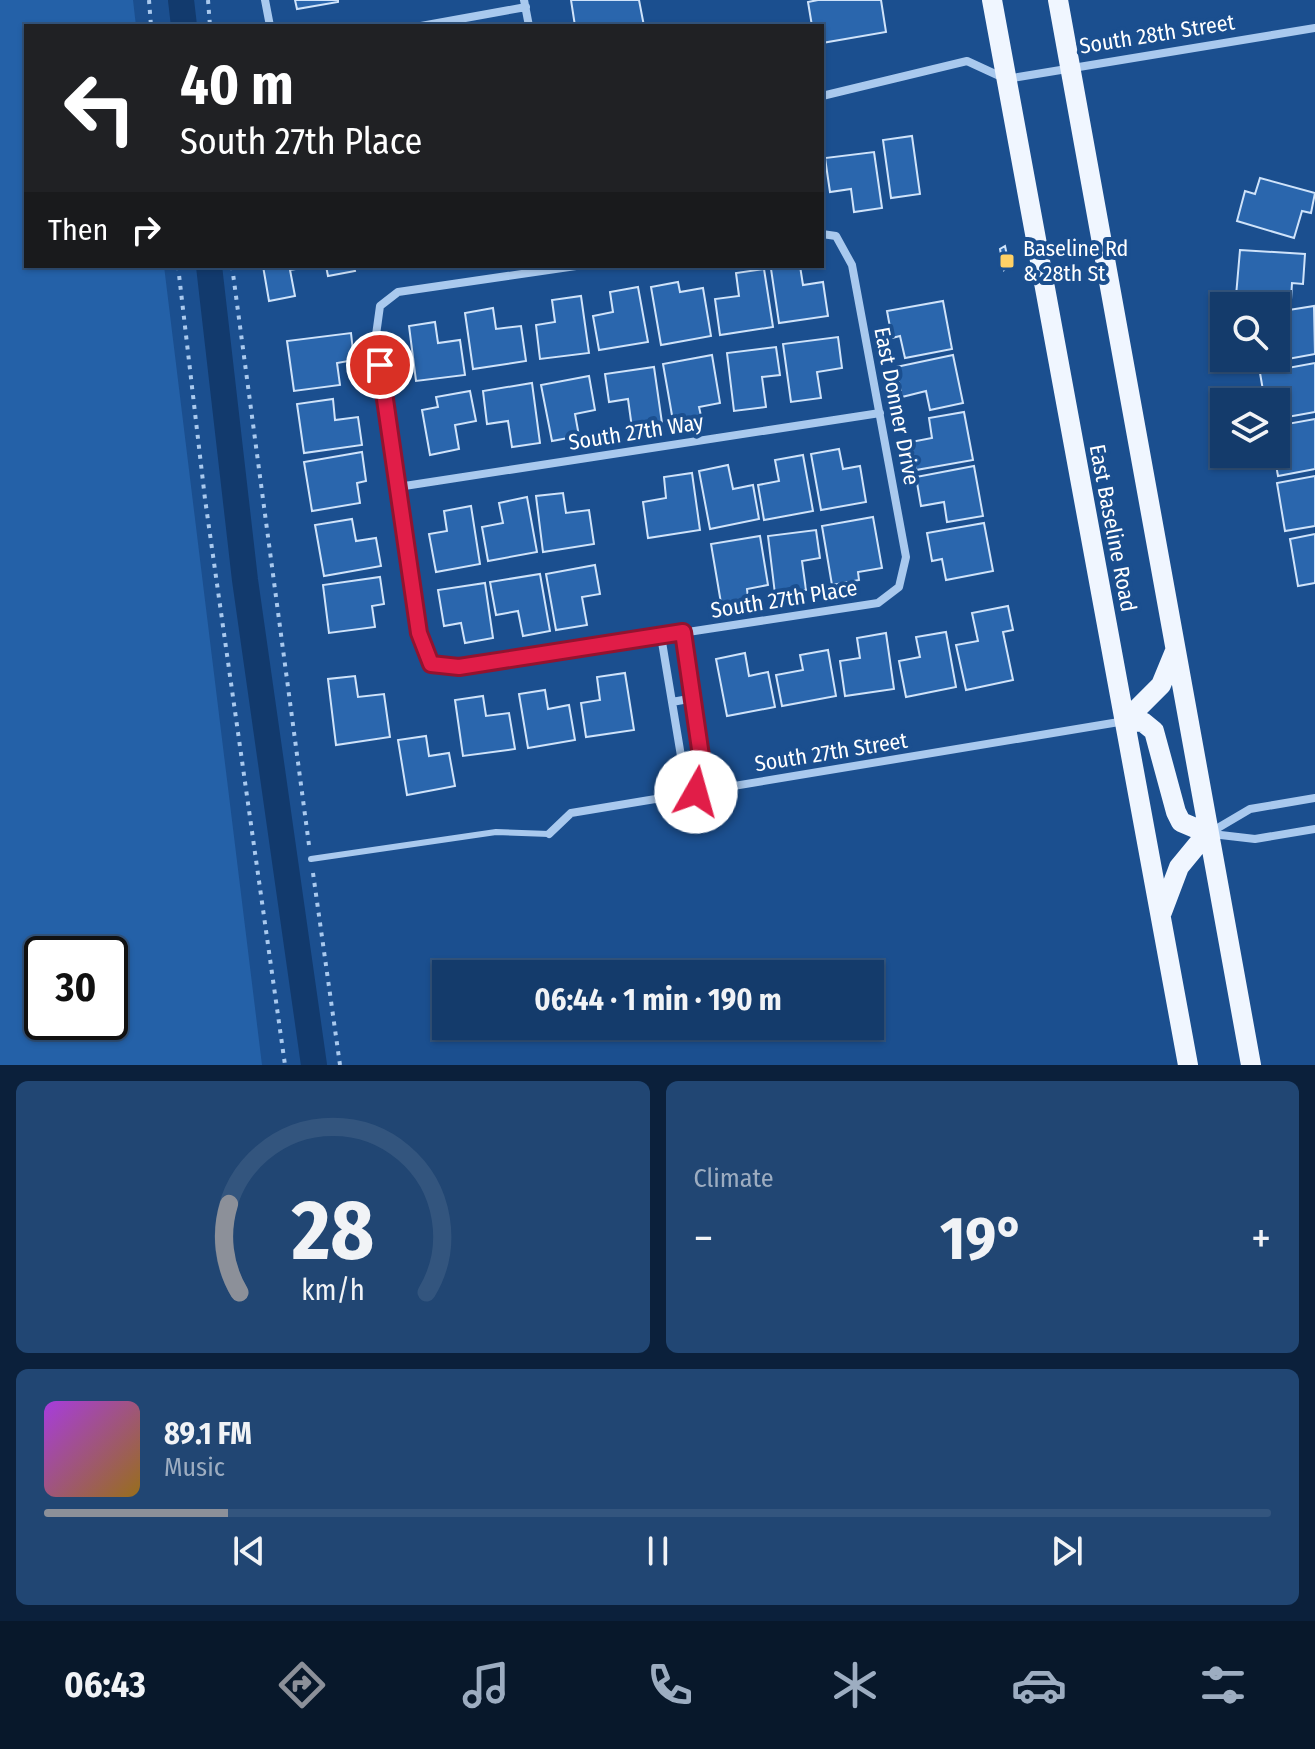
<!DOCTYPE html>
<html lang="en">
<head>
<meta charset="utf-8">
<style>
	body { margin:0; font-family:"Fira Sans Condensed",sans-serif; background:#214673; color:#f1f3f6; height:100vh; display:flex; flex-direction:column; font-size:30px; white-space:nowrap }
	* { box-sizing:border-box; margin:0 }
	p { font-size:26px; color:#9dadc1 }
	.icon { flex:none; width:44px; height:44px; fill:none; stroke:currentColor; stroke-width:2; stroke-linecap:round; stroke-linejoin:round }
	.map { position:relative; height:1065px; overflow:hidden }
	.side { display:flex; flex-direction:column; gap:16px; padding:16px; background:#0b203b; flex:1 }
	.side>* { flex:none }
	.guide { position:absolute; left:24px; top:24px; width:800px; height:244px; border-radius:0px; box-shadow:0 2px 6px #0004,0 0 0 2px #33557e; background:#202124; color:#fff; overflow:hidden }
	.buttons { position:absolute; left:1210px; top:292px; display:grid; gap:16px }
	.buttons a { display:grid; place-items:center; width:80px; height:80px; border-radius:0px; background:#143b6b; box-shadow:0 2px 6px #0004,0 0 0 2px #33557e; font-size:40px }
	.speed { position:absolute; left:24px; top:936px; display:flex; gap:16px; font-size:40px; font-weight:700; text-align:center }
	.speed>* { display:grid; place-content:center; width:104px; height:104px; border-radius:50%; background:#143b6b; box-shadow:0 2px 6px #0004,0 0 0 2px #33557e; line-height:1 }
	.speed .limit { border:4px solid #111; border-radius:12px; background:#fff; color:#111 }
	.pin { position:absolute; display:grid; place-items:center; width:68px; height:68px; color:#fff; margin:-34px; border:4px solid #fff; border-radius:50%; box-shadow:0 2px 8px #0007 }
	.me { position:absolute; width:88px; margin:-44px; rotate:7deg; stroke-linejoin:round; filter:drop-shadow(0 0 6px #0008) }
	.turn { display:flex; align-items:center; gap:28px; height:168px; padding:0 24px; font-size:36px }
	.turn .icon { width:104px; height:104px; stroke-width:2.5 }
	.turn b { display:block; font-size:56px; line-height:68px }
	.then { display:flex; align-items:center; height:76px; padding:0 24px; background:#0003; gap:16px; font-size:30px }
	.big { font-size:60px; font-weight:700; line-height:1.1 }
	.side .widget { flex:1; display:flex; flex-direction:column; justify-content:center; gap:12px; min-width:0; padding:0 28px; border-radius:12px; background:#214673 }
	.side .dial { align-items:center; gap:0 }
	.dial svg { height:208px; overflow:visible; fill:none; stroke:#33557e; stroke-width:7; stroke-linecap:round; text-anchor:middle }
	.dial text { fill:#f1f3f6; stroke:none }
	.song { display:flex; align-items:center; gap:24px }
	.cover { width:96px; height:96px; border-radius:12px; background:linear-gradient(135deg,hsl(280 70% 55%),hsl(40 70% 35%)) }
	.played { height:8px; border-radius:4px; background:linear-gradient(90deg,#8c9099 15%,#33557e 15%) }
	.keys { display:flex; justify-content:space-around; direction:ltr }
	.heat { display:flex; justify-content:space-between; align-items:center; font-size:44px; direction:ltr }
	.side .tiles { flex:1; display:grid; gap:16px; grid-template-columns:1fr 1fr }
	.widget:last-child { grid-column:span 2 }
	.trip { position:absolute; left:432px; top:960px; width:452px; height:80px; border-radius:0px; background:#143b6b; box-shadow:0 2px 6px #0004,0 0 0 2px #33557e; font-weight:700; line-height:80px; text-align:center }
	.tab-bar { display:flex; height:128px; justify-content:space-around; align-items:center; background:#08182b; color:#9dadc1 }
	.tab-bar .icon { width:56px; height:56px }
	.tab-bar .current { color:#8c9099 }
	.tab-bar b { font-size:36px; color:#f1f3f6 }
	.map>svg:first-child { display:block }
	.green { fill:#2461a8; fill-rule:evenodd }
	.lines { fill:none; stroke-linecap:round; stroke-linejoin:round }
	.canal { stroke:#123a6d; stroke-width:26 }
	.building { fill:#2a66ad; stroke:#cfe3fa; stroke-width:2 }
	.path { stroke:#a9c9ee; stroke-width:4; stroke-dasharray:4 6; stroke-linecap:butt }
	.lane { stroke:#a9c9ee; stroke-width:6 }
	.street { stroke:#a9c9ee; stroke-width:8 }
	.primary { stroke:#f0f6ff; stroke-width:20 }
	.route-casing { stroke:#92132f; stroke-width:20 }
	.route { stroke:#e11d48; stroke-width:14 }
	.poi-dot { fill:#ffd166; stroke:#1b4f8f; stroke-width:3 }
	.labels { text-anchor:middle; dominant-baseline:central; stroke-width:8; stroke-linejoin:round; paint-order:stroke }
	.street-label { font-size:22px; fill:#fff; stroke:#1b4f8f }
	.poi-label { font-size:22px; fill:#fff; stroke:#1b4f8f; text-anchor:start }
</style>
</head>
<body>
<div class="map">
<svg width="1315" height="1065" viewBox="0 0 1315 1065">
	<rect width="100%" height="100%" fill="#1b4f8f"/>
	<path class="green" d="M0 0H133L136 26H26V266H164L262 1065H0ZM42 954H110V1022H42Z"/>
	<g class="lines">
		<path class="canal" d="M181 0 184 26
			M209 266 245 580 314 1065"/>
	</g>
	<path class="building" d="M295 0H338V2L297 9Z
		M571 0H639L644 26H575Z
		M818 0H881L886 32 822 43V26H812L808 2Z
		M912 136 920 194 891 198 883 140Z
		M874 152 882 208 854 212 851 189 830 192 825 158Z
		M1260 178 1315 193 1311 213 1302 211 1294 238 1237 221 1245 191 1255 194Z
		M1005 246 1009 265 1004 270 1000 249Z
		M1240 250 1305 254 1303 284 1292 283 1291 300 1236 296Z
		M263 266H313L290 270 295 296 269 301Z
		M326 266H354L355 271 328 276Z
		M800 266 803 285 823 282 828 316 779 323 771 269Z
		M764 269 773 327 720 335 715 299 739 296 736 273Z
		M678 282 680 292 703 288 711 336 661 345 651 287Z
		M638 287 648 342 599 350 593 316 613 312 610 292Z
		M581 296 589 353 540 359 536 325 555 322 552 300Z
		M943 301 952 349 905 358 900 336 892 338 887 311Z
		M1314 306 1315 354 1250 366 1249 358H1276V312Z
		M493 308 496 329 521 326 526 361 473 369 465 313Z
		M435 322 438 343 460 340 465 375 416 381 409 326Z
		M351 333 354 360 337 363 340 385 294 391 287 341Z
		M838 337 842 368 817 372 821 398 791 402 783 344Z
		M776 347 780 375 762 377 766 407 734 411 727 353Z
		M712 355 720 403 699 407 701 416 673 421 663 364Z
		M953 355 963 403 930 410 926 391 902 397 896 367Z
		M1315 363V412L1276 419V402H1265L1260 373Z
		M654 367 662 423 632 428 628 399 609 402 605 374Z
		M589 376 595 410 575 414 579 436 552 441 541 385Z
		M532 383 540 443 512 447 508 421 487 424 483 391Z
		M470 391 476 421 455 425 459 449 430 455 422 410 438 407 436 397Z
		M333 399 335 420 358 417 362 445 304 453 297 404Z
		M964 412 973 460 916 470 911 442 932 438 929 418Z
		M1315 419V469L1278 476 1274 454 1276 426Z
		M839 449 843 469 860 466 866 502 821 510 811 454Z
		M362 452 366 481 357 483 360 503 312 511 304 462Z
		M803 455 813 511 764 520 758 485 779 481 775 460Z
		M728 465 733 489 753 485 759 519 710 529 699 471Z
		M974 466 983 516 947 522 944 502 921 506 916 477Z
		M692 473 700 530 648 538 643 502 666 498 664 477Z
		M1315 476V526L1285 531 1277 483Z
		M563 493 566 513 589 510 594 544 543 552 536 496Z
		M527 497 537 552 488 561 482 527 503 523 499 503Z
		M471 506 480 564 436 572 429 534 447 531 444 511Z
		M873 517 882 568 858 572 859 580 832 585 822 526Z
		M352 519 356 541 376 538 381 566 324 576 315 525Z
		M984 523 993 571 946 580 942 559 932 561 927 533Z
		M816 530 820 558 802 561 806 590 775 594 768 536Z
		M1315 534V583L1298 586 1290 539Z
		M760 536 768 585 747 589 748 598 721 603 711 544Z
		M595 565 600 594 582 597 587 625 556 630 546 574Z
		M540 574 550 631 523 636 518 611 496 615 490 582Z
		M380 577 384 604 372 606 375 627 329 633 323 585Z
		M485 583 493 638 465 643 461 623 444 626 438 590Z
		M1008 606 1013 630 1003 632 1013 680 966 690 956 645 978 641 972 613Z
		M946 632 956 687 906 697 899 661 920 657 916 637Z
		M886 633 894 689 845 696 840 661 860 658 857 638Z
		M828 650 836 696 782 706 776 675 803 670 800 655Z
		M745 653 749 676 768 672 775 707 727 716 716 659Z
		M625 673 634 730 586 737 581 703 600 700 597 677Z
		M355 676 358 697 384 694 390 737 336 745 328 679Z
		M545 690 548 709 569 705 575 740 528 748 519 694Z
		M483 696 486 716 509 713 515 749 463 756 455 700Z
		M426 736 429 756 449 753 455 786 407 795 398 740Z"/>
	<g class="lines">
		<path class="path" d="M149 0 151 26
			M208 0 210 26
			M178 266 205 499 285 1065
			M232 266 309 845
			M313 873 340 1065"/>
		<path class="lane" d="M311 859 496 832 549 834"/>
		<path class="street" d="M265 0 270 26
			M524 0 529 26
			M421 26 526 7
			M822 96 967 61 1006 79 1315 28
			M576 266 398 292 380 306 376 335 419 633 431 664 459 667 878 603 899 587 906 557 852 265 836 236 822 234
			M398 487 880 413
			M683 632 701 756 696 792
			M661 636 683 768 696 792
			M672 702 694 698
			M1211 832 1250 809 1315 798
			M549 834 571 813 1125 721
			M1212 834 1255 839 1315 829"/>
		<path class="primary" d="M992 0 1188 1065
			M1058 0 1251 1065
			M1125 721 1143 722 1154 731 1176 812 1181 822 1207 833
			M1125 721 1161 685 1175 651
			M1162 912 1179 867 1207 833"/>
	</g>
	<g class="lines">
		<g class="route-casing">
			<path id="route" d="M380 365 419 633 431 664 459 667 683 632 701 756 696 792"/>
		</g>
		<use href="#route" class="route"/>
	</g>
	<rect class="poi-dot" x="999" y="253" width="16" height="16" rx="4"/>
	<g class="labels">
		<g class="street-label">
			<text transform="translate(1157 34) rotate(-9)">South 28th Street</text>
			<text transform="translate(897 406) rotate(79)">East Donner Drive</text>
			<text transform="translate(636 432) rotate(-9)">South 27th Way</text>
			<text transform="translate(1113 528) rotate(79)">East Baseline Road</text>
			<text transform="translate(784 599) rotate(-9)">South 27th Place</text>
			<text transform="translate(831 752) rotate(-9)">South 27th Street</text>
		</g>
		<g class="poi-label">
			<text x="1023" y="248">Baseline Rd<tspan x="1023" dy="25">&amp; 28th St</tspan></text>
		</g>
	</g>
</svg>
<div class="buttons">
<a><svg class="icon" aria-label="search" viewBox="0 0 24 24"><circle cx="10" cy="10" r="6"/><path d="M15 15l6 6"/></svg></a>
<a><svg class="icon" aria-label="layers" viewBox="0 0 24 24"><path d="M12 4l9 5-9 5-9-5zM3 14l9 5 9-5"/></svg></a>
</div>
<div class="speed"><div class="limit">30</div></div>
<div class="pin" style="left:380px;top:365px;background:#d93025"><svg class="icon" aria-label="arrive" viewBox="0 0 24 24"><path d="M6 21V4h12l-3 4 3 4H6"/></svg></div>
<svg class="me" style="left:696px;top:792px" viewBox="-20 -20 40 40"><circle r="19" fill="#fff"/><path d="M0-13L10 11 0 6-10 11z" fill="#e11d48"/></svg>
<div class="trip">06:44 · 1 min · 190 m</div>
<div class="guide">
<div class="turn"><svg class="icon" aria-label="left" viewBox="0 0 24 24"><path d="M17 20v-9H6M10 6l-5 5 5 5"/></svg><div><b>40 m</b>South 27th Place</div></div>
<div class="then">Then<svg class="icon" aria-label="right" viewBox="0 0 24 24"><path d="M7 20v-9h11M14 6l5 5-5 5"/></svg></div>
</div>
</div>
<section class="side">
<div class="tiles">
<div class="widget dial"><svg viewBox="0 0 100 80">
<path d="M14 69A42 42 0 1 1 86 69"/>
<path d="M14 69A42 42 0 0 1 10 35" stroke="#8c9099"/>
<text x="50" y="56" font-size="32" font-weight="700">28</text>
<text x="50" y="72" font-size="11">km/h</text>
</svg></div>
<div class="widget"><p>Climate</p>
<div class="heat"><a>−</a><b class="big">19°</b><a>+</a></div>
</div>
<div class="widget">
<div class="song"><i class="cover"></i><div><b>89.1 FM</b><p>Music</p></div></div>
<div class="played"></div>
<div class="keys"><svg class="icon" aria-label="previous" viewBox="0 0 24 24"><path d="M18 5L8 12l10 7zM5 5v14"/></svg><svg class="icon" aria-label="pause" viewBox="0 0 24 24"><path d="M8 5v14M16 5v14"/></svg><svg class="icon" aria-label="next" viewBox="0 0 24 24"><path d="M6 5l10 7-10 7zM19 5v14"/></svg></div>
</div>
</div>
</section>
<nav class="tab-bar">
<b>06:43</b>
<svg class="icon current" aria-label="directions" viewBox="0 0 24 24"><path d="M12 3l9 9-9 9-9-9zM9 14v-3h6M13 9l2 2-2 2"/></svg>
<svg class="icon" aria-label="music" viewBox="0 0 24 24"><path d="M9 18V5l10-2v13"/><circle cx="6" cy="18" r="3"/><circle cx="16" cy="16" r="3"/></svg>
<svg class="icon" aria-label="phone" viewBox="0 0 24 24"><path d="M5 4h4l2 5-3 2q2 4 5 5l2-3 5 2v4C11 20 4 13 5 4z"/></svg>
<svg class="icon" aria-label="climate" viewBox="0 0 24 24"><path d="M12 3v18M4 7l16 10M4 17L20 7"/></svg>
<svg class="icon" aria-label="car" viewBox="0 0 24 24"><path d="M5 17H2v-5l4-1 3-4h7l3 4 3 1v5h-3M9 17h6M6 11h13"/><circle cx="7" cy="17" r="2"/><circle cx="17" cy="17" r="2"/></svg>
<svg class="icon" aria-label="filters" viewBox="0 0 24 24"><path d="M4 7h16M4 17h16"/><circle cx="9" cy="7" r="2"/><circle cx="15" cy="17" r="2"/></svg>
</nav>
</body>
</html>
